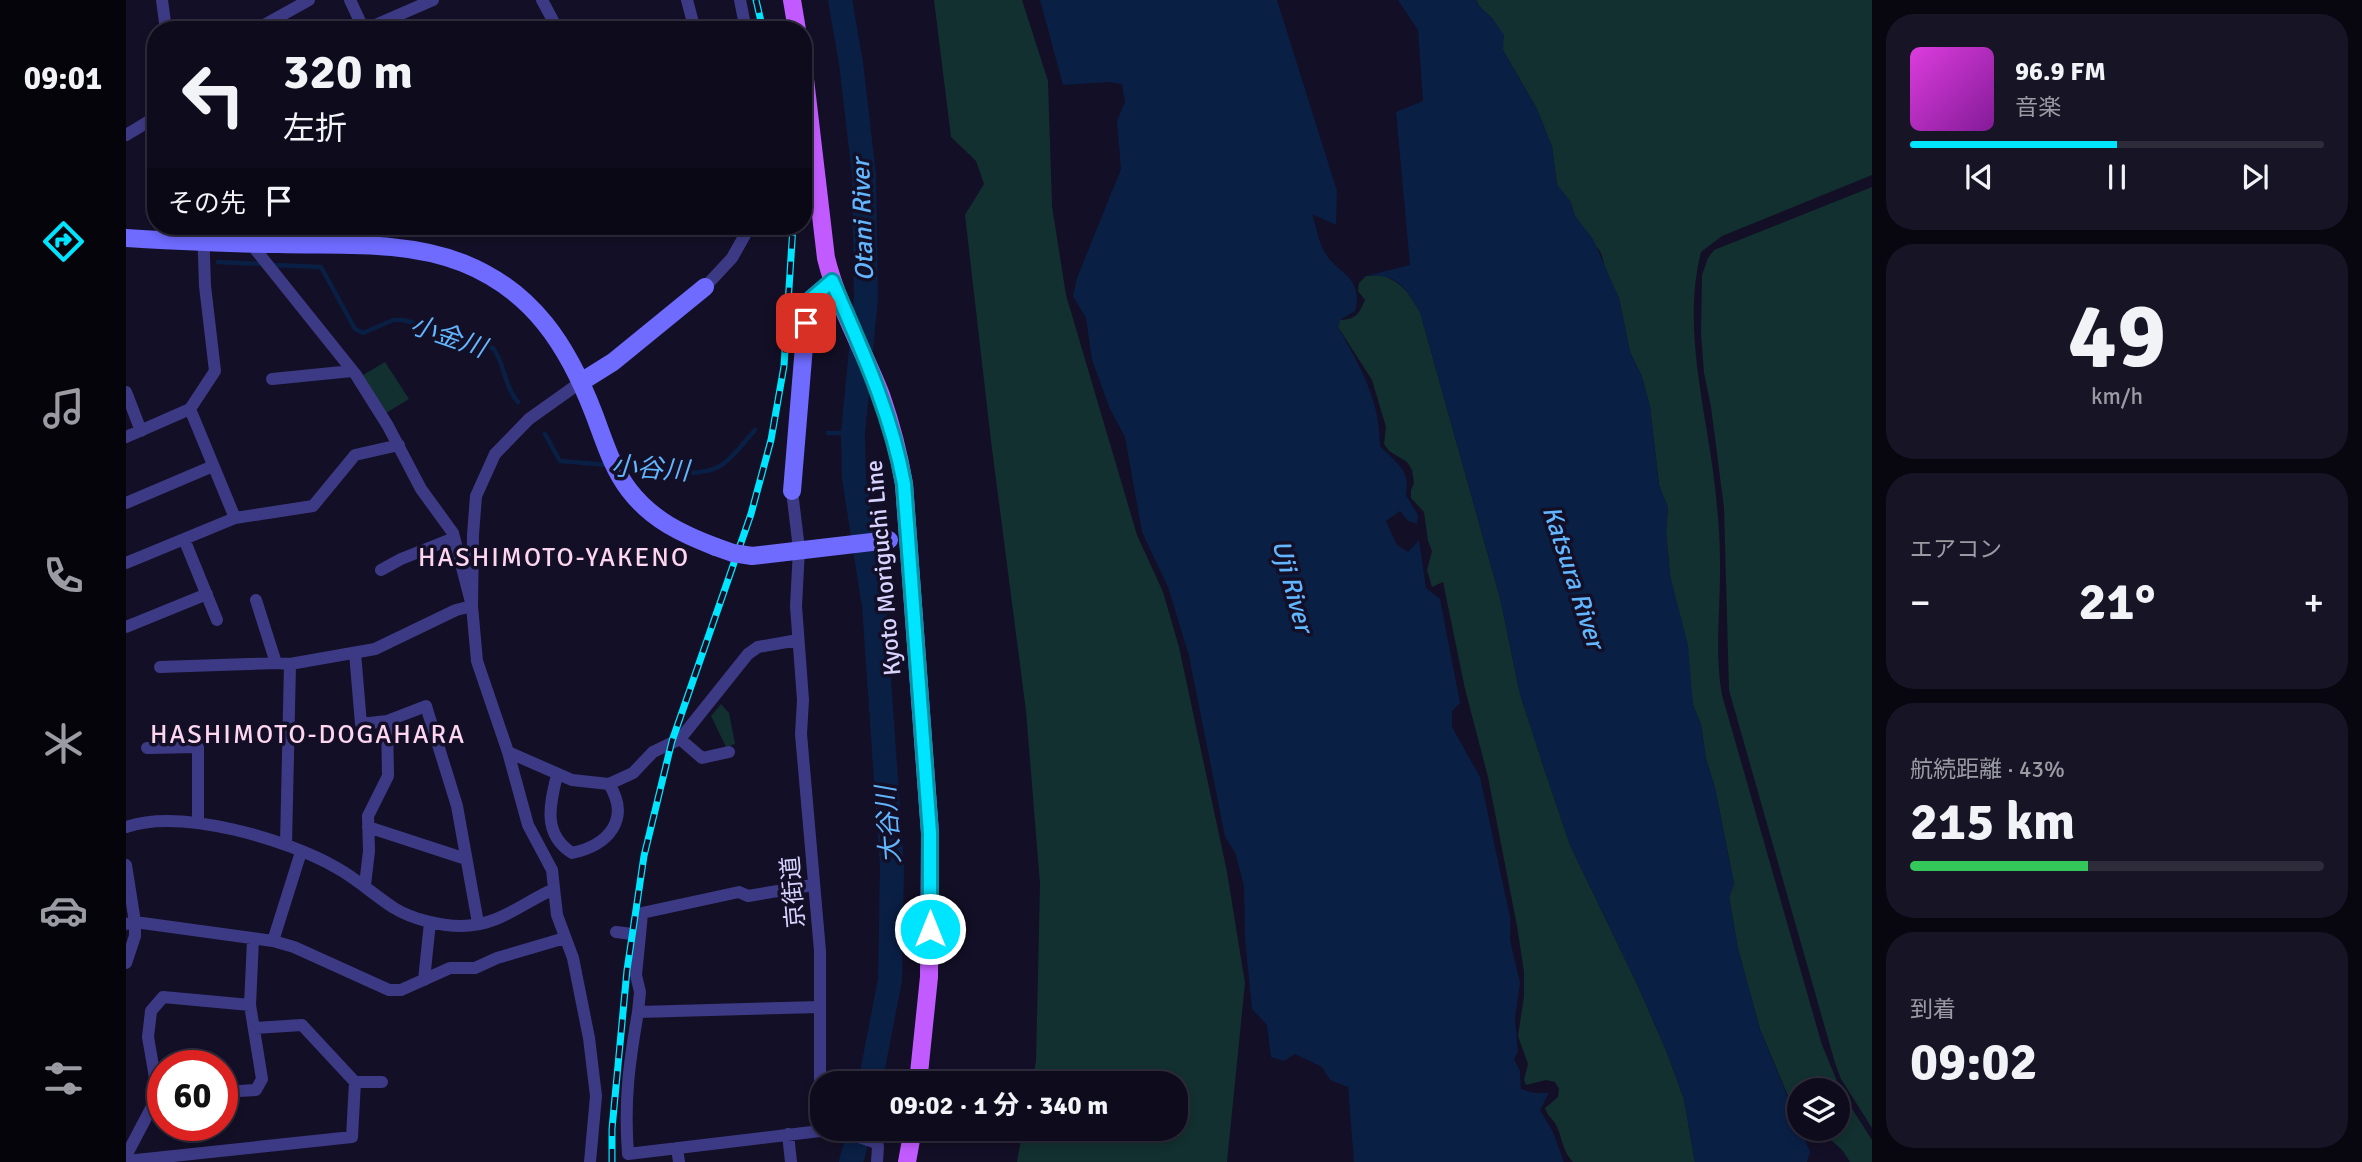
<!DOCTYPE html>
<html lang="ja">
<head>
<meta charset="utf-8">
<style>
	body { margin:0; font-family:Signika,"Noto Sans JP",sans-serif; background:#171425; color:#f1f3f6; height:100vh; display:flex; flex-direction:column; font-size:26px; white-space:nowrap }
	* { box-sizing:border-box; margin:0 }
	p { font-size:23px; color:#9b9ba3 }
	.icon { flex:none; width:38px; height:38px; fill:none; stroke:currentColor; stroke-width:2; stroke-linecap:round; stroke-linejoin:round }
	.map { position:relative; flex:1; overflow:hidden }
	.details { display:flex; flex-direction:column; gap:14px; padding:14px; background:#08060f; width:490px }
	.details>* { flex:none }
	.top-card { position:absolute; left:21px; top:21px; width:665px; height:214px; border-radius:28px; box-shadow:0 4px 10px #0003,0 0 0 2px #2e2b3b; background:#0e0b1c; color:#f1f3f6; overflow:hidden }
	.fabs { position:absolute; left:1661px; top:1078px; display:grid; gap:14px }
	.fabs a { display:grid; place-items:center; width:63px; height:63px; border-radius:50%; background:#0e0b1c; box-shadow:0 4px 10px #0003,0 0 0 2px #2e2b3b; font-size:35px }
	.speed { position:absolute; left:21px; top:1050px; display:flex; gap:14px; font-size:35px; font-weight:700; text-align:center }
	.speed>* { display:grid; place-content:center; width:91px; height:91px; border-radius:50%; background:#0e0b1c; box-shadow:0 4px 10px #0003,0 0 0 2px #2e2b3b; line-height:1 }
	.speed .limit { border:10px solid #d22; background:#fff; color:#111 }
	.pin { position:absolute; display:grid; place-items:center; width:60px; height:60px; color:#fff; margin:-30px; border-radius:14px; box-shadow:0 4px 10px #0006 }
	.me { position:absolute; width:77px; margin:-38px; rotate:0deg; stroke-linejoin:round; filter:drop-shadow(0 0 5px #0008) }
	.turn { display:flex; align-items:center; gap:24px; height:147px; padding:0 21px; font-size:32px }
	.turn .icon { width:91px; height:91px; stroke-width:2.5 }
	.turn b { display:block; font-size:49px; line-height:60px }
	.then { display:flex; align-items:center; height:66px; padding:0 21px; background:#0003; gap:14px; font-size:26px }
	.big { font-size:52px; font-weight:700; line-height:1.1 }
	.details .card { flex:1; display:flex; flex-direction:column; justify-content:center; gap:10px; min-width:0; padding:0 24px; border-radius:28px; background:#171425 }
	.details .dial { align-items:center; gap:0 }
	.dial b { font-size:91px; line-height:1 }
	.song { display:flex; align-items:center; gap:21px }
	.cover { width:84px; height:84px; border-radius:10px; background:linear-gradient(135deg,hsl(300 70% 55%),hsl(290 70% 35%)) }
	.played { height:7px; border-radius:4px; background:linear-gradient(90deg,#00e5ff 50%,#2e2b3b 50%) }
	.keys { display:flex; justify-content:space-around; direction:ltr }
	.heat { display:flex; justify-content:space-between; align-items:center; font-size:38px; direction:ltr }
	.charge { height:10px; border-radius:5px; background:linear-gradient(90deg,#34c759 43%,#2e2b3b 0) }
	.trip { position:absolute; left:684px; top:1071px; width:378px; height:70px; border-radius:28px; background:#0e0b1c; box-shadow:0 4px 10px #0003,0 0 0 2px #2e2b3b; font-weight:700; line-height:70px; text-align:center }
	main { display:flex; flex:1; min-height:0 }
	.tabs { display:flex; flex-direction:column; width:126px; justify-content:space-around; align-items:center; background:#06040b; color:#9b9ba3 }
	.tabs .icon { width:49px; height:49px }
	.tabs .on { color:#00e5ff }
	.tabs b { font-size:32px; color:#f1f3f6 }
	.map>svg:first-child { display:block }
	.green { fill:#12302f }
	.water { fill:#0a1f44 }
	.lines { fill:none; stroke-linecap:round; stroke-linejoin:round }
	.stream { stroke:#0a1f44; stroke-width:4.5 }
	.river { stroke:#0a1f44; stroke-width:24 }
	.street { stroke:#3d3a85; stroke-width:12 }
	.secondary { stroke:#6f6bff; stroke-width:18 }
	.primary { stroke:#c25bff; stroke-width:18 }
	.rail-casing { stroke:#00e5ff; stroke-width:7 }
	.rail { stroke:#130f26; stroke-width:4.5; stroke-dasharray:13; stroke-linecap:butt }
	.secondary-bridge { stroke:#6f6bff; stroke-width:18 }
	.route-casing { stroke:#0095a6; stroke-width:18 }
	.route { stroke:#00e5ff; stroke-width:12 }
	.labels { text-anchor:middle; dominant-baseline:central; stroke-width:7; stroke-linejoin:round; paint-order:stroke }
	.street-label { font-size:24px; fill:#d9d4ff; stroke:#130f26 }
	.water-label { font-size:26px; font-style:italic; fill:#62b6ff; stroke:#130f26 }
	.neighbourhood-label { font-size:26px; letter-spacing:2px; fill:#ffd6f0; stroke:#130f26 }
</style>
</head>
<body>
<main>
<nav class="tabs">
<b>09:01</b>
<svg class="icon on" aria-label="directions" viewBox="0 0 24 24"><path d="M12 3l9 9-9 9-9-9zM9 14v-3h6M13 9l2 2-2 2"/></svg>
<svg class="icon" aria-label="music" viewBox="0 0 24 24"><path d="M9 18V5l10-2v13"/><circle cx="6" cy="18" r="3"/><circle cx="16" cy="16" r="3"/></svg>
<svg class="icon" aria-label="phone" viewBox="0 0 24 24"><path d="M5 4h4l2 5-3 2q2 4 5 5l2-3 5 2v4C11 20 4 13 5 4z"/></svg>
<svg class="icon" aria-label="climate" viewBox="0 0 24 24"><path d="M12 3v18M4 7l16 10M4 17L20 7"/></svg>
<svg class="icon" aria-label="car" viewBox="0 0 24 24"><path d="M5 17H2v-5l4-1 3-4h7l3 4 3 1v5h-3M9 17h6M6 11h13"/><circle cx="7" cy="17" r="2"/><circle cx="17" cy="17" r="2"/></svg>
<svg class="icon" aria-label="filters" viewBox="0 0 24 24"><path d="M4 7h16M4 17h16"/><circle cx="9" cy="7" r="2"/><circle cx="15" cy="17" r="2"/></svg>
</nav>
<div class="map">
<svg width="1746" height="1162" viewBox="0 0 1746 1162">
	<rect width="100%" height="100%" fill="#130f26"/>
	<path class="green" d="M808 0H896L922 81 926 206 940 295 1011 535 1037 592 1053 647 1101 872 1119 983 1101 1162H891L897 1129H1050V1083H906L910 1061 914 884 900 711 865 441 839 215 858 184 850 161 825 137Z
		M1350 0H1746V175L1596 236 1575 252C1554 336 1585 424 1591 507 1593 525 1594 543 1594 561 1595 606 1588 650 1596 695L1696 1045 1716 1093 1746 1140V1162H1724L1717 1151 1693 1129H1712V1090H1673V1110L1665 1103 1634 1029 1612 949 1603 897 1608 884 1589 788 1580 759 1575 725 1567 705 1544 575 1540 532 1542 508 1533 485 1524 407 1516 377 1504 352 1493 298 1481 274 1475 253 1449 216 1444 201 1431 185 1426 147 1411 109 1377 50 1367 19 1354 7Z
		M1746 187V1128L1715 1079 1709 1063 1603 690 1598 508 1585 407 1578 373 1575 333 1576 275 1582 258 1588 250Z
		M1255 275C1277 283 1282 292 1294 312L1374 598 1394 694 1417 765 1444 845 1511 984 1540 1050 1558 1099 1569 1162H1447C1435 1149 1437 1137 1429 1123 1425 1117 1421 1115 1419 1108L1432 1097 1433 1089 1429 1082 1420 1080 1400 1085 1398 1080 1402 1064 1392 1036 1398 996V972L1391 926 1362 777 1339 689 1317 582 1306 587 1301 570 1306 551 1302 541 1298 512 1285 498V490L1288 483 1286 470 1281 462 1263 451 1258 444 1260 427 1246 380 1212 327 1214 320C1230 319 1233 314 1239 300L1232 291 1233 283 1240 276Z
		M259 362 283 399 260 413 237 375Z
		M595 704 603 713 609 744 600 747 585 716Z"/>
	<path class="water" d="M914 0H1151L1211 191 1210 225 1186 214C1190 225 1192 240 1198 251 1211 275 1238 275 1229 311L1214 320 1212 327C1234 367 1254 399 1254 446 1270 463 1285 470 1280 495L1292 515 1291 524 1282 521 1274 511 1260 521 1271 545 1282 552 1293 540 1300 588 1314 599 1334 703 1326 711V727L1354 777 1384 917V940L1394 983 1389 1018 1392 1052 1388 1059 1394 1071 1395 1089 1408 1093H1423L1414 1110 1427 1132 1438 1162H1228L1222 1087 1204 1080 1196 1067 1169 1054 1158 1061 1145 1057 1141 1025 1126 1009 1119 939 1118 886 1109 852 1099 837 1063 656 1042 587 1016 532 999 437 984 409 966 360 960 318 947 296 951 278 995 169 991 121 999 102 996 84 983 82 937 85Z
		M1272 0H1350L1354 7 1367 19 1378 35 1377 50 1411 109 1426 147 1431 185 1444 201 1449 216 1467 239 1493 298 1504 352 1516 377 1524 407 1533 485 1542 508 1540 532 1544 575 1562 645 1567 705 1575 725 1580 759 1589 788 1608 884 1603 897 1612 949 1634 1029 1684 1152 1681 1162H1569L1558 1099 1540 1050 1511 984 1444 845 1417 765 1394 694 1374 598 1294 312C1279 287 1271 273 1240 276L1284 265 1270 112 1297 101 1292 30Z"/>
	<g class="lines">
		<path class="stream" d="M92 262 137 264
			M146 265 195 267 229 329 237 333 267 320H277L292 324 315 337 344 341 367 348C380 366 378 387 392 402
			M702 433H727
			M419 434 434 461 483 465
			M495 465C524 466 569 481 594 466 607 458 618 442 629 430"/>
		<path class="river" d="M714 0 725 63 738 175 740 298 727 433 728 478 748 606 766 867 764 980 744 1083
			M725 1162 734 1129"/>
		<path class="street" d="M36 0 40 30
			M224 0 238 30
			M416 0 432 30
			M561 0 569 30
			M614 0 620 30
			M129 30 183 0
			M238 30 307 0
			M603 30 619 26
			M0 135 30 117
			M125 244 230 375 262 426 295 489 327 533 346 606 330 610 249 649 164 664 160 844
			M579 287 606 258 624 226
			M146 379 226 371
			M0 392 15 431
			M64 409 109 518
			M0 437 64 409 89 371 79 286 77 226
			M666 491 673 549 670 606 677 700 675 734 694 951V1131
			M0 503 87 466
			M58 539 91 620
			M0 563 109 518 187 506 229 455 273 445
			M255 570 275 559 328 538
			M130 600 150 663
			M0 627 81 594
			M229 653 235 724 261 721
			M34 667 150 663 164 664
			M554 739 576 758 603 752
			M21 748 72 747V822
			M382 752 402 825 426 870 431 915 447 958 463 1038 470 1096 464 1162
			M431 775C424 804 416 834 446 853 483 845 505 819 483 784L446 780 382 752 351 661 346 606 347 535 350 496 369 454 403 419 455 382
			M483 784 507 773 527 752 554 739 622 654 632 647 672 640
			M0 827C55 808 161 839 211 868 231 879 248 895 268 908 286 919 314 926 335 926 373 926 396 903 428 889
			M242 827 340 859
			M0 865 9 922V936L0 963
			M239 885 243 851 242 816 262 776 261 721 300 706 331 806 352 923
			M0 924 9 922 147 941 175 852
			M490 932 514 935 510 975 514 992 512 1012 693 1007
			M514 935 516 913 613 892 622 896 687 885
			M147 941 168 947 263 990H275L324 968H349L371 958 439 938
			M298 980 304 922
			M512 1012C503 1064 498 1101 502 1154L694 1131 721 1133 748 1142 752 1146 751 1162
			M229 1082H256
			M96 1092 130 1090 136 1079 124 1005 127 940
			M32 1095 22 1037 25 1011 37 997 124 1005
			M662 1134 665 1162
			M551 1148 553 1162
			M0 1156 32 1095H37
			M0 1161 226 1137 229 1082 176 1025 129 1028"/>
		<path class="secondary" d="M0 238C51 241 102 244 153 244 214 246 279 240 337 263 407 291 442 346 468 414 478 440 486 468 503 490 526 520 556 534 590 547
			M455 382 487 362 579 287
			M666 491 680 322 685 299 706 281"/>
		<path class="primary" d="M666 0 671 30
			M677 62 700 258C712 306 737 349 755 395 765 424 773 454 778 484L804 833 803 977 792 1083
			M781 1162 787 1129"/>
		<g class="rail-casing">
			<path id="rail" d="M630 0 637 30
				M486 1162V1129L501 970 518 856 546 741 625 514 645 440 658 366 667 226"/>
		</g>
		<use href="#rail" class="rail"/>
		<path class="secondary-bridge" d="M590 547 607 553 626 556 763 540"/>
	</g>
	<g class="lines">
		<g class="route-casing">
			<path id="route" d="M680 323 685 299 706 281C735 348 765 412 778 484L804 833V929"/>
		</g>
		<use href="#route" class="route"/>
	</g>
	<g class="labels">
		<g class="street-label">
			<text transform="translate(757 568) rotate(-95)">Kyoto Moriguchi Line</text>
			<text transform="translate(667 892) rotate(-95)">京街道</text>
		</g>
		<g class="water-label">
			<text transform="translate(737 220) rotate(-92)">Otani River</text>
			<text transform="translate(322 337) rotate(19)">小金川</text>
			<text transform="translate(524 469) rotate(4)">小谷川</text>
			<text transform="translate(1447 577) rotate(72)">Katsura River</text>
			<text transform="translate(1166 586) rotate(75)">Uji River</text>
			<text transform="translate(763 825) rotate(-94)">大谷川</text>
		</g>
		<g class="neighbourhood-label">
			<text x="428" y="558">HASHIMOTO-YAKENO</text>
			<text x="182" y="735">HASHIMOTO-DOGAHARA</text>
		</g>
	</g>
</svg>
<div class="fabs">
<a><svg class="icon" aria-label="layers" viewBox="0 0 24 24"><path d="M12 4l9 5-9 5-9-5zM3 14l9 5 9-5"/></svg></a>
</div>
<div class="speed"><div class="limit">60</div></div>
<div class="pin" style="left:680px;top:323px;background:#d93025"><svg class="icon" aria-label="arrive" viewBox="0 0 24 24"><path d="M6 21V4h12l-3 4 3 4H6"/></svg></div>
<svg class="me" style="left:804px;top:929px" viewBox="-20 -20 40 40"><circle r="17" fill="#00e5ff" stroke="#fff" stroke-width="3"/><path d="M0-11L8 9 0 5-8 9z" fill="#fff"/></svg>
<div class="trip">09:02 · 1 分 · 340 m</div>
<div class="top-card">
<div class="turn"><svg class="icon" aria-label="left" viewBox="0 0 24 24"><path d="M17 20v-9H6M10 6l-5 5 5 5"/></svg><div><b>320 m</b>左折</div></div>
<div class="then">その先<svg class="icon" aria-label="arrive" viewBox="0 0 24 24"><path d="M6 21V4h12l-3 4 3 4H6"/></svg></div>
</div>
</div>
<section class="details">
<div class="card">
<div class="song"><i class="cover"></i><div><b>96.9 FM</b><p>音楽</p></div></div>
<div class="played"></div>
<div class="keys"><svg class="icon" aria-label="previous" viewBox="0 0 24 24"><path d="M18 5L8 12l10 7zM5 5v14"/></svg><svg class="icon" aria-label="pause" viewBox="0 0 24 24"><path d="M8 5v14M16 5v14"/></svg><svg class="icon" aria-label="next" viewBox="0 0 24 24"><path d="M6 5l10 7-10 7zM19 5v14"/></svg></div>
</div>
<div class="card dial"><b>49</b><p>km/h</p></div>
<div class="card"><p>エアコン</p>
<div class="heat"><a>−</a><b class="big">21°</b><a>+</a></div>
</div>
<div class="card"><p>航続距離 · 43%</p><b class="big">215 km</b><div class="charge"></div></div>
<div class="card"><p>到着</p><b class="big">09:02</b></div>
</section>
</main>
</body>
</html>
